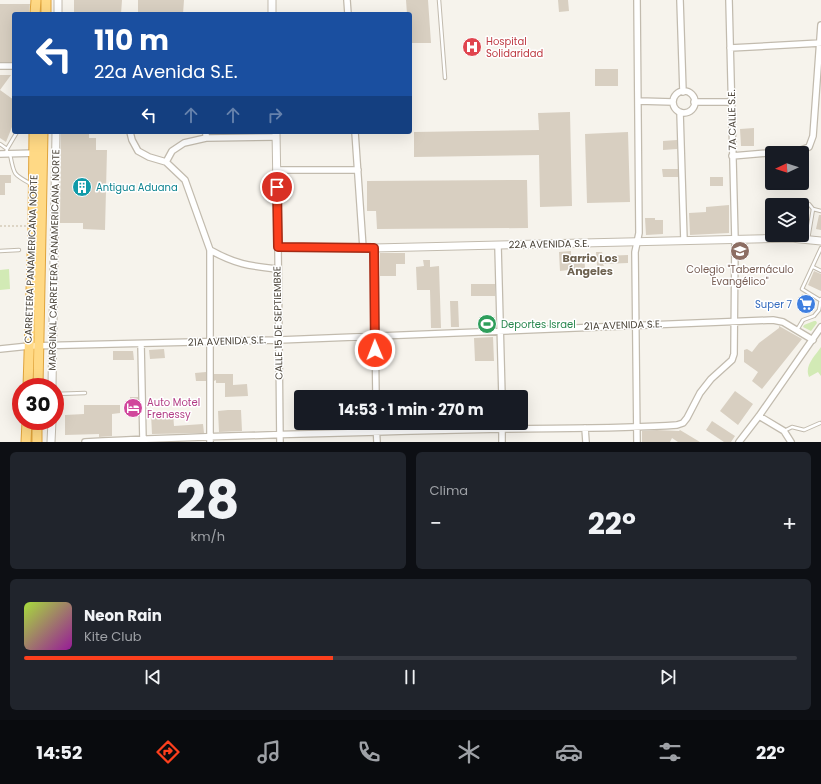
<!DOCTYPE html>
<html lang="es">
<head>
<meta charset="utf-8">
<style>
	body { margin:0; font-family:Poppins,sans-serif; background:#20242c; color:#f1f3f6; height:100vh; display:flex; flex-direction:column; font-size:15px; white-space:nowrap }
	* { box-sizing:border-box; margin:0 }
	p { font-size:13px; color:#9ea1a6 }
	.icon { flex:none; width:22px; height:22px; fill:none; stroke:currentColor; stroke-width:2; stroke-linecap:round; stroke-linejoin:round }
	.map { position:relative; height:442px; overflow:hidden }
	.panel { display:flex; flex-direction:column; gap:10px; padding:10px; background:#0d0f14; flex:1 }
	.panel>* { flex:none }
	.hud { position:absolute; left:12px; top:12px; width:400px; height:122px; border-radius:4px; box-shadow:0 4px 16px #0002; background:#1a4fa0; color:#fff; overflow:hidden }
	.needle { width:26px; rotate:266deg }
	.buttons { position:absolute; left:765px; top:146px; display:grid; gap:8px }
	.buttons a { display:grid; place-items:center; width:44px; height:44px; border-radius:4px; background:#171b24; box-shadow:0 4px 16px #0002; font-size:20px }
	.speed { position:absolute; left:12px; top:378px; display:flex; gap:8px; font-size:20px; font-weight:700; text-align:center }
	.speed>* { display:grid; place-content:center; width:52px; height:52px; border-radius:50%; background:#171b24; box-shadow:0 4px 16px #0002; line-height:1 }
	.speed .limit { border:6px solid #d22; background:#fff; color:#111 }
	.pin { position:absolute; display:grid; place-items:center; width:34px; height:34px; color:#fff; margin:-17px; border:2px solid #fff; border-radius:50%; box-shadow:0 1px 4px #0007 }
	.me { position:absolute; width:44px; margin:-22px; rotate:359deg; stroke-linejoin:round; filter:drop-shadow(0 0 3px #0008) }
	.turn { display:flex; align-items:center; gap:14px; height:84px; padding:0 16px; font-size:18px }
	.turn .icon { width:52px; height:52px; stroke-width:2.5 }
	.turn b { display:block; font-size:28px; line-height:34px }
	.lanes { display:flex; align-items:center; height:38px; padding:0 16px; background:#0003; justify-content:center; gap:20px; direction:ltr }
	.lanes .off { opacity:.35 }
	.big { font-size:30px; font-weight:700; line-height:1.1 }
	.panel .widget { flex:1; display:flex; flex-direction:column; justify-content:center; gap:6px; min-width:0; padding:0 14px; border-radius:6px; background:#20242c }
	.panel .dial { align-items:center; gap:0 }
	.dial b { font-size:52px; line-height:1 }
	.song { display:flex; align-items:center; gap:12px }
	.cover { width:48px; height:48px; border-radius:6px; background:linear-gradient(135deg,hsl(80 70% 55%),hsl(300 70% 35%)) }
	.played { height:4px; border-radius:2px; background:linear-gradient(90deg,#fc3f1d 40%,#363941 40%) }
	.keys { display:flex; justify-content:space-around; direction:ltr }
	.heat { display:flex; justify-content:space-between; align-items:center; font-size:22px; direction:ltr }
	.panel .tiles { flex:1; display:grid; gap:10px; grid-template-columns:1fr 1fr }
	.widget:last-child { grid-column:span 2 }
	.trip { position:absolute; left:294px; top:390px; width:234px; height:40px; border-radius:4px; background:#171b24; box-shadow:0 4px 16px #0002; font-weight:700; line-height:40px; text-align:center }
	.menu { display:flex; height:64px; justify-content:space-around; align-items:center; background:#090b0e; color:#9ea1a6 }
	.menu .icon { width:28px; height:28px }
	.menu .selected { color:#fc3f1d }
	.menu b { font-size:18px; color:#f1f3f6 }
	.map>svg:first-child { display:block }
	.green { fill:#d2eab5 }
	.building { fill:#d8cfc1 }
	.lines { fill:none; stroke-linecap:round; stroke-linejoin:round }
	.service-casing { stroke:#c2bbae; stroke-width:4.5 }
	.minor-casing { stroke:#c2bbae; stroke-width:8 }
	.tertiary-casing { stroke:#c2bbae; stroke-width:9 }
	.trunk-casing { stroke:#e0a43c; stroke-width:11 }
	.path { stroke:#c4b79f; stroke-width:1; stroke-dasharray:2 2; stroke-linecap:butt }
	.service { stroke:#fff; stroke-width:2.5 }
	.minor { stroke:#fff; stroke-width:5.5 }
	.tertiary { stroke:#fff; stroke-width:7 }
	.trunk { stroke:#ffd985; stroke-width:9 }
	.route-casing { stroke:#a42913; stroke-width:10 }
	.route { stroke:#fc3f1d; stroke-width:7 }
	.labels { text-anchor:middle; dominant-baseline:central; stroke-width:3; stroke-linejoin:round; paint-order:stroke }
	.health-label { font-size:10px; fill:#be3a42; stroke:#fff; text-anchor:start }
	.street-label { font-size:10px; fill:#4b4439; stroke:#fff }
	.culture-label { font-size:10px; fill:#0d838f; stroke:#fff; text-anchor:start }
	.education-label { font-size:10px; fill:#785e54; stroke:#fff }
	.shop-label { font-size:10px; fill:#366cbe; stroke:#fff; text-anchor:end }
	.leisure-label { font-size:10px; fill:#27864d; stroke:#fff; text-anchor:start }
	.hotel-label { font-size:10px; fill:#b23c85; stroke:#fff; text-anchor:start }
	.neighbourhood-label { font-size:11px; font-weight:bold; fill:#6e6250; stroke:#fff }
</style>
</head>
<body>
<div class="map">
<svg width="821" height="442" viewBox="0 0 821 442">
	<rect width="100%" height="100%" fill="#f6f3ec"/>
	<path class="green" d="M9 269 10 289 0 290V270Z
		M814 321H816L817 323 811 331 803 327 804 325Z
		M821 347V376L818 372 809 377C804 366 815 356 821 347Z"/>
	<path class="building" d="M74 0H122L121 14H74Z
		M138 0H184L183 14H138Z
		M406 0H428L431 43H410V14H407Z
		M558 0H568L569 11 559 12Z
		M0 4H30L29 14H14V62H0Z
		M595 69H618V86H595Z
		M0 75H11L0 90 14 100V122L6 142 0 138Z
		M570 112 572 206 540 207 539 155 414 157V132L539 130 538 113Z
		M754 128V146H741L740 129Z
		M61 132H89V138H96V150H107L105 230 83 229V223H60Z
		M628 132 630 202 587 203 585 134Z
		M677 140V149L663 150V141Z
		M662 169H678V177H663Z
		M0 175H11V183H5V195H0Z
		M710 177H723V186H710Z
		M527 180 528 228 377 229 376 211H367V181Z
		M729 205V233L690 235 689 213 706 212V207Z
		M819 215H821V230L816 229Z
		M645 218H655V220H663V234L646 235Z
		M571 251V256L584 255 585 268 560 271 559 252Z
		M596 252H602L603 256 628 255V263L603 264 604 266H597Z
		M380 253H405V264H396V276H380Z
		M423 260H430V267L439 266 441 328H431L430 290H417L416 267 424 266Z
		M814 271 821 274V291L808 285Z
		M471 284H495V296H471Z
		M802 294 816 301 809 314 798 308 800 305 797 304Z
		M450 301H458L459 327H451Z
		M779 326 802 339 762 389 752 381 758 372 744 362V350L747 349 752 352 759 343 779 328Z
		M493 337 494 361H475L474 338Z
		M164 349 165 358 150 359 149 350Z
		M113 351H133L134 360H113Z
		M206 372V381H196L195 373Z
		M214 374H233V385L247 384 248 396 225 397V383H216V380L214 381Z
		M735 391 753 404 738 425 720 411Z
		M130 397H138V405H130Z
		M84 405H120V413L112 414V436L99 437V434L65 435V415L84 414Z
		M228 410H241L242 431 219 432 218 411Z
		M173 413 174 426 203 424 204 433 152 434 151 414Z
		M712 421 735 436 731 442H724L706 430Z
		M657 430 679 431 680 430 700 442H678L672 438 670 442H642V431Z"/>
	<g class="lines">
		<g class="service-casing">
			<path id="service" d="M439 0 445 78
				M0 144 7 149
				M6 154 7 149 17 132
				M10 154C14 175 13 174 31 184
				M793 205 809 204 813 209 808 239
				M813 209 821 211
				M0 251 19 250
				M813 267 821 271
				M820 300 802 289 821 248
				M797 330 803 320 814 316 819 310 821 299
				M55 394 85 393
				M784 431 792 427 804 430 820 423"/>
		</g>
		<g class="minor-casing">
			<path id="minor" d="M347 0 348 14
				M680 0 683 92
				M730 48 821 43
				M0 66H14
				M673 102a11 11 0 1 1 22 0a11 11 0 1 1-22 0Z
				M639 101 673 102
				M694 102H732
				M680 112 684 241
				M130 132 132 140 138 151 149 157 166 162 185 180 210 250V442
				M206 132V138
				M355 132 363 248
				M0 154 37 153
				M732 156 801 150 809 147 813 136 821 25
				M166 162 172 151 184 143 206 138 276 137
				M277 170H358
				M498 246 502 397
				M278 247 280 442
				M374 248 376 397
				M210 250C235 264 249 266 277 269
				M141 344 143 441
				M0 349 29 346 279 340 773 320 783 322 813 340
				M759 416 784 431 791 442
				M376 423 377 442
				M502 423V442
				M585 428 586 442
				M85 442C224 435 363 432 502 429 560 428 619 429 677 425L683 423 687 418 700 393 711 379 732 360 734 354 735 240 729 0
				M637 442 635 252 639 233 637 0
				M739 442 759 416 821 327"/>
		</g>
		<g class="tertiary-casing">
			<path id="tertiary" d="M272 0V14
				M58 14V0
				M276 132 278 247 374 248 791 238 821 241
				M52 387 56 132
				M51 442 52 421"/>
		</g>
		<g class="trunk-casing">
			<path id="trunk" d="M35 14 36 0
				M46 14V0
				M28 387 33 226 34 132
				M38 387 43 132
				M26 442 27 421
				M37 442V421"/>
		</g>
		<path class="path" d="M0 226H26"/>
		<use href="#service" class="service"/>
		<use href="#minor" class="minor"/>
		<use href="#tertiary" class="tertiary"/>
		<use href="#trunk" class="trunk"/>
	</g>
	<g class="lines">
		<g class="route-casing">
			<path id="route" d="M277 187 278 247 374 248 375 350"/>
		</g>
		<use href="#route" class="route"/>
	</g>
	<defs>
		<g id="hospital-disc" transform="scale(1)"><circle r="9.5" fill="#e0444e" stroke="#fff"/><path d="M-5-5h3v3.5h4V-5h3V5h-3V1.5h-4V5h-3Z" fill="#fff"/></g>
		<g id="building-disc" transform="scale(1)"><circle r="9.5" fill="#0f9aa8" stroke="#fff"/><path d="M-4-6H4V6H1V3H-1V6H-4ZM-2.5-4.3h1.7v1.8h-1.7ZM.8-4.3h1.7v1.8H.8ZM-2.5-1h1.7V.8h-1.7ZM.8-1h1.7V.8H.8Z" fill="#fff"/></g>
		<g id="school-disc" transform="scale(1)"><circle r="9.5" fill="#8d6e63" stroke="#fff"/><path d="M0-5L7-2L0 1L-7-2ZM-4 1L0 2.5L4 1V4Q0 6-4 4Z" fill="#fff"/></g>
		<g id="supermarket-disc" transform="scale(1)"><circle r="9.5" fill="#3f7fe0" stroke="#fff"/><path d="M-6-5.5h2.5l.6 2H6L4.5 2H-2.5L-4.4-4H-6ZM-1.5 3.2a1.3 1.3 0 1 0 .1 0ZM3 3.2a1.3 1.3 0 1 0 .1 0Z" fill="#fff"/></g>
		<g id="stadium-disc" transform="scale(1)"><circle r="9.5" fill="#2e9e5b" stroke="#fff"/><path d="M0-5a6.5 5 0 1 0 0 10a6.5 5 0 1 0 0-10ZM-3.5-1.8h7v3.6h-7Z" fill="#fff"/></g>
		<g id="hotel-disc" transform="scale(1)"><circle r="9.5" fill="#d1479c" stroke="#fff"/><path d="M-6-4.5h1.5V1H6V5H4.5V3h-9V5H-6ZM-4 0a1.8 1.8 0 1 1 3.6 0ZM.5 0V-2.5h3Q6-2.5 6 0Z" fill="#fff"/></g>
	</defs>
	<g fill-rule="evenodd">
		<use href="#hospital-disc" x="472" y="47"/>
		<use href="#building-disc" x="82" y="187"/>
		<use href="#school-disc" x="740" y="251"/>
		<use href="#supermarket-disc" x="806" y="304"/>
		<use href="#stadium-disc" x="487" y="324"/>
		<use href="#hotel-disc" x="133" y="408"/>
	</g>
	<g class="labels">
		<g class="health-label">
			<text x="486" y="41">Hospital<tspan x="486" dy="12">Solidaridad</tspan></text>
		</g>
		<g class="street-label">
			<text transform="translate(732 120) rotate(-91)">7A CALLE S.E.</text>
			<text transform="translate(549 244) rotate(-1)">22A AVENIDA S.E.</text>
			<text transform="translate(31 259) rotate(-88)">CARRETERA PANAMERICANA NORTE</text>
			<text transform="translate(54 260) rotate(-89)">MARGINAL CARRETERA PANAMERICANA NORTE</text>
			<text transform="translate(278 323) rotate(-91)">CALLE 15 DE SEPTIEMBRE</text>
			<text transform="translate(623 325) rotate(-2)">21A AVENIDA S.E.</text>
			<text transform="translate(227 341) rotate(-2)">21A AVENIDA S.E.</text>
		</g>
		<g class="culture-label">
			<text x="96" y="187">Antigua Aduana</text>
		</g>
		<g class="education-label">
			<text x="740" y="269">Colegio "Tabernáculo<tspan x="740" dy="12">Evangélico"</tspan></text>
		</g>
		<g class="shop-label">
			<text x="792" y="304">Super 7</text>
		</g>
		<g class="leisure-label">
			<text x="501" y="324">Deportes Israel</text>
		</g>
		<g class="hotel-label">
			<text x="147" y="402">Auto Motel<tspan x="147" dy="12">Frenessy</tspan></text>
		</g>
		<g class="neighbourhood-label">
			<text x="590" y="258">Barrio Los<tspan x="590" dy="13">Ángeles</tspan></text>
		</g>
	</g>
</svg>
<div class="buttons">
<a><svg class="needle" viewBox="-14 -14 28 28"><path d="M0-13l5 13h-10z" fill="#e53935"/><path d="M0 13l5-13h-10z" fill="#9ea1a6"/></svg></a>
<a><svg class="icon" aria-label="layers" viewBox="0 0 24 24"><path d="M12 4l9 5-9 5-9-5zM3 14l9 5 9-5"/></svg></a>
</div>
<div class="speed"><div class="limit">30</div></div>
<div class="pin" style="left:277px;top:187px;background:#d93025"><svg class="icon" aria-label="arrive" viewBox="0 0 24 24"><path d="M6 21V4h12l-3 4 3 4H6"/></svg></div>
<svg class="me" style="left:375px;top:350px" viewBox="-20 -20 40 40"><circle r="17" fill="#fc3f1d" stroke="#fff" stroke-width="3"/><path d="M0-11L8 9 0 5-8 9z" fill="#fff"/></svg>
<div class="trip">14:53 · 1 min · 270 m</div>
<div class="hud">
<div class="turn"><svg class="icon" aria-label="left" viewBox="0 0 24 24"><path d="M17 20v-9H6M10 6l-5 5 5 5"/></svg><div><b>110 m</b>22a Avenida S.E.</div></div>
<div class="lanes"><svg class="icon" aria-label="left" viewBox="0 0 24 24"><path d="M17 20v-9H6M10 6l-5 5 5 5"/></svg><svg class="icon off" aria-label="ahead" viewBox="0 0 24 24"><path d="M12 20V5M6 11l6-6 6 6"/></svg><svg class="icon off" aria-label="ahead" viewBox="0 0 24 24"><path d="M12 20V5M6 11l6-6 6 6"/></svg><svg class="icon off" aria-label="right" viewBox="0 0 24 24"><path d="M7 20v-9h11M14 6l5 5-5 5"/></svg></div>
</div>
</div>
<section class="panel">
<div class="tiles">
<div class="widget dial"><b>28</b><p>km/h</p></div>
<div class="widget"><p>Clima</p>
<div class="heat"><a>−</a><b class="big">22°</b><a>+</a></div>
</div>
<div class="widget">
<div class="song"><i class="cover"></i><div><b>Neon Rain</b><p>Kite Club</p></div></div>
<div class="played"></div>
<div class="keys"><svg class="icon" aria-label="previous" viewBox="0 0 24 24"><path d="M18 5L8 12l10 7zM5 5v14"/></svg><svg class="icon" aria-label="pause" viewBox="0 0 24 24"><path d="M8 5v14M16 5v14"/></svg><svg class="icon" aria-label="next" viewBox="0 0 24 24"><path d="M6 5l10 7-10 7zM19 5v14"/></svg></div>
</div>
</div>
</section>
<nav class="menu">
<b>14:52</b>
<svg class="icon selected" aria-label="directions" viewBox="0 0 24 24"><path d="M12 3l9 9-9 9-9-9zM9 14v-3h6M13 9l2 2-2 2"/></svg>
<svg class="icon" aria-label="music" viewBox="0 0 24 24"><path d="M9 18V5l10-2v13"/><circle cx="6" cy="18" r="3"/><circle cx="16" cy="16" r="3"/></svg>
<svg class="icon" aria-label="phone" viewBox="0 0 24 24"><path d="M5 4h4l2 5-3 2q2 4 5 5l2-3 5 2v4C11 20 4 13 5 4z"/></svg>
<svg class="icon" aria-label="climate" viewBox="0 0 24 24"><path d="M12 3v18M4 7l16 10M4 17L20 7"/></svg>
<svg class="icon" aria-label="car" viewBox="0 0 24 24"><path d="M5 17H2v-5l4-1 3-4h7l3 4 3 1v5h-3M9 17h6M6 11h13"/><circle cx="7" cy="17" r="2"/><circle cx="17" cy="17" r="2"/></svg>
<svg class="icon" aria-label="filters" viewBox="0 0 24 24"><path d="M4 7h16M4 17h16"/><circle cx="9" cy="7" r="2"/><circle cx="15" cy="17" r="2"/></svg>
<b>22°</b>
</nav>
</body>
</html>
